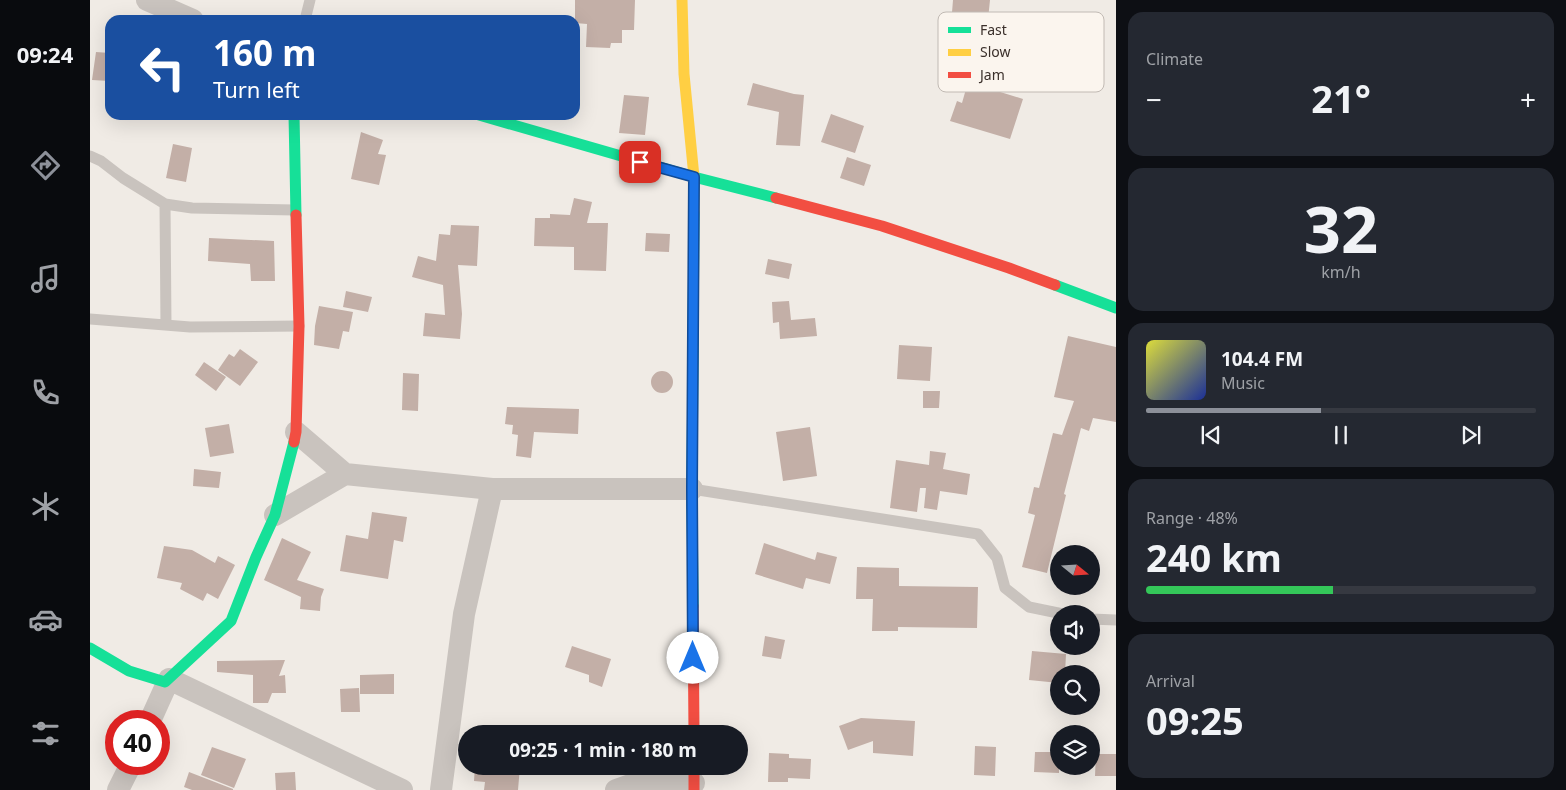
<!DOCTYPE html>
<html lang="en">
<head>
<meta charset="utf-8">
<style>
	body { margin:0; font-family:"Noto Sans",sans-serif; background:#242831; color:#f1f3f6; height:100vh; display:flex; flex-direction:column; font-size:19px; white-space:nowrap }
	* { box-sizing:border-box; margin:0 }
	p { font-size:16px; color:#9ea1a6 }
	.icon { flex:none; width:28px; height:28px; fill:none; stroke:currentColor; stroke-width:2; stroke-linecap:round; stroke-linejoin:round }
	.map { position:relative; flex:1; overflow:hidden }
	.drawer { display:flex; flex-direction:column; gap:12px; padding:12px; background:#0d0f14; width:450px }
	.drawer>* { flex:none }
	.banner { position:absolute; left:15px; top:15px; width:475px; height:105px; border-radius:15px; box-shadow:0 5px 20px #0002; background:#1a4fa0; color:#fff; overflow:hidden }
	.needle { width:32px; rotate:108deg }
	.buttons { position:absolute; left:960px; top:545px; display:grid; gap:10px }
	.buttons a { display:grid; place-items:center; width:50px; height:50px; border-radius:50%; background:#171b24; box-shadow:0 5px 20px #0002; font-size:25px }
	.speed { position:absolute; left:15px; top:710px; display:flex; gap:10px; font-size:25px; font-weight:700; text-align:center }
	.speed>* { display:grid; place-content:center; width:65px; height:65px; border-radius:50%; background:#171b24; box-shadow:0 5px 20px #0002; line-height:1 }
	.speed .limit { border:8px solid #d22; background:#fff; color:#111 }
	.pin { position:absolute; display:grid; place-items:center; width:42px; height:42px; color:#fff; margin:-21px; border-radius:10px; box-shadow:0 2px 8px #0006 }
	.me { position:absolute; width:55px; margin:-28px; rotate:0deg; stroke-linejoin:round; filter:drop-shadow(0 0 4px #0008) }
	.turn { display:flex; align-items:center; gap:18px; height:105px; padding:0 25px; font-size:22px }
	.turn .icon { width:65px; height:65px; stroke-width:2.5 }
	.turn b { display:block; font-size:35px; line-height:42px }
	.big { font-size:38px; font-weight:700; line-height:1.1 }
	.drawer .card { flex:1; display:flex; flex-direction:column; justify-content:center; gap:8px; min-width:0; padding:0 18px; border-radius:15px; background:#242831 }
	.drawer .dial { align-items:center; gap:0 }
	.dial b { font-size:65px; line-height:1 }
	.song { display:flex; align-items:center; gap:15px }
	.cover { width:60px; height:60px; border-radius:8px; background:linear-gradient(135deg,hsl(60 70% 55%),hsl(230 70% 35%)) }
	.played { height:5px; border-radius:2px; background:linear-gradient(90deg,#8c9099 45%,#363941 45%) }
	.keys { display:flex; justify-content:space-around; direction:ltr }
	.heat { display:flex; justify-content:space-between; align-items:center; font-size:28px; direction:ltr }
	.charge { height:8px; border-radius:4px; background:linear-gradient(90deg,#34c759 48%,#363941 0) }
	.trip { position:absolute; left:368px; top:725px; width:290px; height:50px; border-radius:25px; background:#171b24; box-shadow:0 5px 20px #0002; font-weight:700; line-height:50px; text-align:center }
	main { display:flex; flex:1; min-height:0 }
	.tab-bar { display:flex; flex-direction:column; width:90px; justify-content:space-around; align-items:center; background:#090b0e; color:#9ea1a6 }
	.tab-bar .icon { width:35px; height:35px }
	.tab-bar .active { color:#8c9099 }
	.tab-bar b { font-size:22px; color:#f1f3f6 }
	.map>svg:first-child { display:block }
	.building { fill:#c3afa7 }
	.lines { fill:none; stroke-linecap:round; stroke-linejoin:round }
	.lane { stroke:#c9c3be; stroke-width:11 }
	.street { stroke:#c9c3be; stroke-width:22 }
	.fast { stroke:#16e098; stroke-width:11 }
	.slow { stroke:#ffcf43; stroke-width:11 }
	.jam { stroke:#f24e42; stroke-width:11 }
	.route-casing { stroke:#114b97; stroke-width:12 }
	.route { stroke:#1a73e8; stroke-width:9 }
	.key { fill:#fbf5ee; stroke:#c1bab4; stroke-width:1 }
	.key-label { font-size:14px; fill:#3b302b }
</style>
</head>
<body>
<main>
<nav class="tab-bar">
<b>09:24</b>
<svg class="icon active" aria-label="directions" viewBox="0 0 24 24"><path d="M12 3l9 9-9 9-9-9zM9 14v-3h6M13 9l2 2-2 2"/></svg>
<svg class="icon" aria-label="music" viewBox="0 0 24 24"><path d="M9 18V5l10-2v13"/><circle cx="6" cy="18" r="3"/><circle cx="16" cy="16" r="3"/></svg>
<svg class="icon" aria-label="phone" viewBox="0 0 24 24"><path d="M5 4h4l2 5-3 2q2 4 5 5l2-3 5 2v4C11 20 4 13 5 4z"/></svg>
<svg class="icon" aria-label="climate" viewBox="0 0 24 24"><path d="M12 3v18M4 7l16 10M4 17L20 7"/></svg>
<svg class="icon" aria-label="car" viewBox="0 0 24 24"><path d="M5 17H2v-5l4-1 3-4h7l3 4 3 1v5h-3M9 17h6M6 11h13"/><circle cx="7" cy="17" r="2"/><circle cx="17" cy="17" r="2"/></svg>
<svg class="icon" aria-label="filters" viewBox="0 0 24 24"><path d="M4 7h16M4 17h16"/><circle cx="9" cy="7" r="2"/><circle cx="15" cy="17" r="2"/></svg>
</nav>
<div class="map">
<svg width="1026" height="790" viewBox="0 0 1026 790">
	<rect width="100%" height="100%" fill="#f0ebe5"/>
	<path class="building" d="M485 0H545L544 30H532V43H521L520 48 496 47 497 24 485 23Z
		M863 0H900L897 29 861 25Z
		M6 52 20 53V81L2 80Z
		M878 82 933 99 920 139 860 121 867 101 872 103Z
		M663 83 704 94 714 95 710 146 686 145 689 112 657 105Z
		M534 95 559 97 555 135 529 133Z
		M741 114 774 126 765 153 731 142Z
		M271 132 293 140 288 154 296 155 289 185 261 179Z
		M83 144 102 148 96 182 76 178Z
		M757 157 781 165 774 186 750 178Z
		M484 198 502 202 497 223H518L516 271 484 270V247L444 246 445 218H460V214L480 215Z
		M361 225 389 226 387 266 368 265 372 314 370 339 333 336 335 313 355 315 353 285 322 277 328 256 346 261 349 234 360 235Z
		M556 233 580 234 579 252 555 251Z
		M119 238 184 241 185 281H161L160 264 118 261Z
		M678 259 702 264 699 279 675 274Z
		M256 291 282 297 278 312 253 307Z
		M699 301 701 320 725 318 727 336 690 339 689 322 683 323 682 302Z
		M229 306 263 312 259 332 253 331 249 349 224 345 225 326Z
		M978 336 1026 347V422L1003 418 999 431 991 428 974 494 976 495 957 573 932 567 945 515 938 513 944 487 949 488 963 433 972 435 984 401 964 397Z
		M809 345 842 347 840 381 807 379Z
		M150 349 168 362 150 386 128 370 139 354 144 357Z
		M114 362 136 377 126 391 105 375Z
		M561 382a11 11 0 1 1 22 0a11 11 0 1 1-22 0Z
		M313 373 329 374 328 411 312 410Z
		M833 391H850L849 408H833Z
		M417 407 489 409 488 434 444 432 441 458 426 456 428 435 422 434 423 425 415 424Z
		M139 424 144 453 120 457 115 428Z
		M720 427 727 476 693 481 686 432Z
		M840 451 856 453 853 469 880 474 877 495 850 491 847 510 834 508 836 488H830L827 512 800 508 806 460 839 465Z
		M104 469 131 472 129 488 103 486Z
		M282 512 317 517 313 542 304 540 298 579 250 571 256 535 278 539Z
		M192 538 221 552 207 580 234 589 231 597 230 611 210 609 211 597 174 580Z
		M674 543 725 560 727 552 747 557 740 584 716 578 713 589 665 574Z
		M74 546 102 550 125 563 128 556 145 565 128 599 117 593 113 601 90 589 92 583 67 578Z
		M767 567 809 568V586L888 587 887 628 808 627V631H782L783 599H766Z
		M675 636 695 640 691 659 672 656Z
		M482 646 521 659 512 687 499 682V675L475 667Z
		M942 651 976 654 975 674H969V683L939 680Z
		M195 660 189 676 195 675 196 693H182L178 703H163V675L127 672V661Z
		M304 674V694H270V675Z
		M269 688 270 712H251L250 689Z
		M771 718 825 721 823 756 783 753V741L758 750 749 726Z
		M885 746 906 747 905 776 884 775Z
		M122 747 156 759 144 788 111 775Z
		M945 752H969V773L944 772Z
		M679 753 699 754V758L721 759 720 779 698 778V782H678Z
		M1006 754H1026V776H1005Z
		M385 766H430L428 790H394L395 782 384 781Z
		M99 772 143 789V790H102L94 787Z
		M205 772 206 790H186L185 773Z"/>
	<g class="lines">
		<path class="lane" d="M215 20 220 0
			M0 156 11 161 33 178 75 204 102 208 205 210
			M75 204 76 325
			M0 319 100 327 209 326
			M602 489 888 534 907 558 915 588 939 607 973 614
			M1001 619 1026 620"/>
		<path class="street" d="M57 0 103 20
			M206 432 255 474 402 489H602
			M185 515 255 474
			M60 721 79 679 312 790
			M28 790 41 764
			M351 790 374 614 402 489
			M526 790 540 785 604 783"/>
		<path class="fast" d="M204 115 206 215
			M389 115 604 177 686 198
			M965 285 1026 308
			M603 606 602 489 604 212
			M0 648 39 671 75 682 141 621 166 557 185 515 204 442"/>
		<path class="slow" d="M592 0 594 74 604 177V212"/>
		<path class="jam" d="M686 198 792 226 919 268 965 285
			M204 442 206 432 209 326 206 215
			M603 606 604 734
			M604 766V790"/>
	</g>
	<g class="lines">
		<g class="route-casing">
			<path id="route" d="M550 162 604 177 602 489 603 658"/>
		</g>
		<use href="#route" class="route"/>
	</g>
	<rect x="848" y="12" width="166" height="80" rx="8" class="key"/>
	<rect x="858" y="27" width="23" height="6" fill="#16e098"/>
	<rect x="858" y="49" width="23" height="7" fill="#ffcf43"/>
	<rect x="858" y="72" width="23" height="6" fill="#f24e42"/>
	<g class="key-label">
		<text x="890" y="35">Fast</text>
		<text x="890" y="57">Slow</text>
		<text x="890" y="80">Jam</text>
	</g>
</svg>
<div class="buttons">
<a><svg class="needle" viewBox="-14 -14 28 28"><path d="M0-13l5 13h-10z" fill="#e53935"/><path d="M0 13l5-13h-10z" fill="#9ea1a6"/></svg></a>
<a><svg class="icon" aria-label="sound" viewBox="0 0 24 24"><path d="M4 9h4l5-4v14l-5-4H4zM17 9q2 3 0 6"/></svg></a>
<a><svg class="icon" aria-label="search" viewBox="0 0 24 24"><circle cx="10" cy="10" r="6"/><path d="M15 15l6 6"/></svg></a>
<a><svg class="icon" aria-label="layers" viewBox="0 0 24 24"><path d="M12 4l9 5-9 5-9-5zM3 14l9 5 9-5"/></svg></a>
</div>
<div class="speed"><div class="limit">40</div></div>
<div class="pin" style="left:550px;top:162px;background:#d93025"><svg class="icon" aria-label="arrive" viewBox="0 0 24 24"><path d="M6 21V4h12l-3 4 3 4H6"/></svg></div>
<svg class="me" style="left:603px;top:658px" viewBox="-20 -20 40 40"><circle r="19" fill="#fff"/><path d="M0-13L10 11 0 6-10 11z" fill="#1a73e8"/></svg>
<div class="trip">09:25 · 1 min · 180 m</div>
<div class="banner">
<div class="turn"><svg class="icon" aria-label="left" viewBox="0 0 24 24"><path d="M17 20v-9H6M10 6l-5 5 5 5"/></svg><div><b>160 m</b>Turn left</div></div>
</div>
</div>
<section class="drawer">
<div class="card"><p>Climate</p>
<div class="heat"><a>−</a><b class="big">21°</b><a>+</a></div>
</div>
<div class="card dial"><b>32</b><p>km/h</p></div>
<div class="card">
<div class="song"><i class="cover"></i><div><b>104.4 FM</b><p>Music</p></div></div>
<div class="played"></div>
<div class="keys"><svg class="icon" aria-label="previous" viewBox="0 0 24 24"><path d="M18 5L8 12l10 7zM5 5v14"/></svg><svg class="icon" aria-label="pause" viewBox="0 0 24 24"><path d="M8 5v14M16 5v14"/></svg><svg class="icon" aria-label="next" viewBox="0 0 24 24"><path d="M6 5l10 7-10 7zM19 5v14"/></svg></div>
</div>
<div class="card"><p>Range · 48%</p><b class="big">240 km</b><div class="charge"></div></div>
<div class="card"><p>Arrival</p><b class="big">09:25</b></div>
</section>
</main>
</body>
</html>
